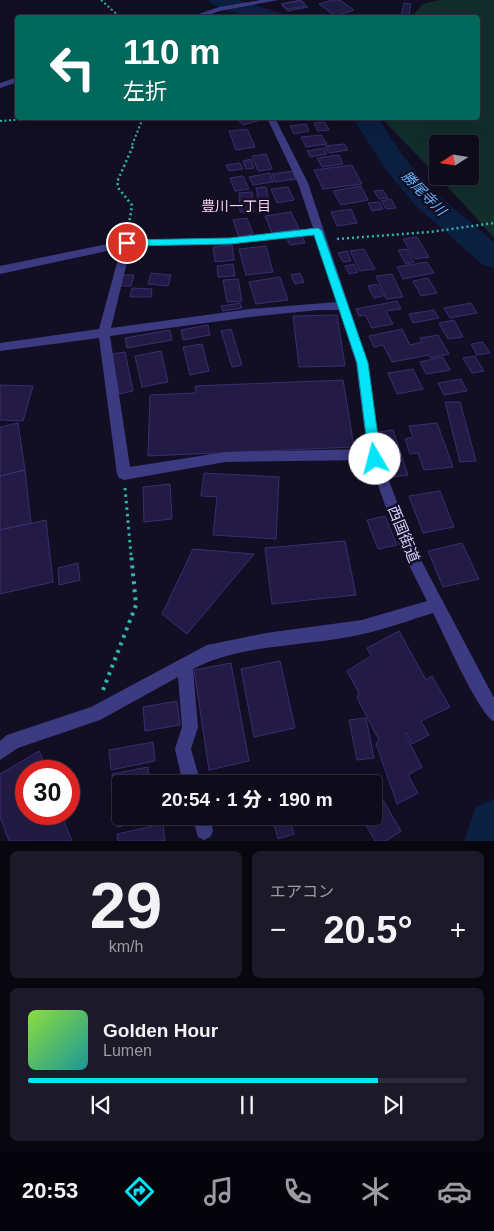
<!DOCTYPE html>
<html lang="ja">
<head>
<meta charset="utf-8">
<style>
	body { margin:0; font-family:Arial,"Noto Sans JP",sans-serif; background:#1c1928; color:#f1f3f6; height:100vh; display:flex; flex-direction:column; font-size:19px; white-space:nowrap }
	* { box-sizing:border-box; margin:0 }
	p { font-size:16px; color:#9b9ba3 }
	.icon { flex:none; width:28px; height:28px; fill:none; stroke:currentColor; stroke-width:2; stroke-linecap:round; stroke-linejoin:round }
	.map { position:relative; height:841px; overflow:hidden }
	.sheet { display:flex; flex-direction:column; gap:10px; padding:10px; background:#08060f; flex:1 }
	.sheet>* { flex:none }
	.top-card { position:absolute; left:15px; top:15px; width:465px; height:105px; border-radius:5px; box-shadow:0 5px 20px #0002,0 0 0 1px #2e2b3a; background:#00695c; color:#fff; overflow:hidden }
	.needle { width:32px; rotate:258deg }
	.buttons { position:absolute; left:429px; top:135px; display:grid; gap:10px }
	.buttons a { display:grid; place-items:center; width:50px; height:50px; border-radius:5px; background:#0e0b1b; box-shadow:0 5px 20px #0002,0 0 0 1px #2e2b3a; font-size:25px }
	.speed { position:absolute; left:15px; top:760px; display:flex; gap:10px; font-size:25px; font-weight:700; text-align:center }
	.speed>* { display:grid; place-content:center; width:65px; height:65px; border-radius:50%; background:#0e0b1b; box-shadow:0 5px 20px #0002,0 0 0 1px #2e2b3a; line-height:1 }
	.speed .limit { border:8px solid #d22; background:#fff; color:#111 }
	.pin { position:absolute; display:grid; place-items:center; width:42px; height:42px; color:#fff; margin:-21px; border:2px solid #fff; border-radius:50%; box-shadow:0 1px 5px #0007 }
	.me { position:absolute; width:55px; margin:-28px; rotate:352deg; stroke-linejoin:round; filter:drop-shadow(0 0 4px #0008) }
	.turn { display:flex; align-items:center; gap:18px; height:105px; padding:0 25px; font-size:22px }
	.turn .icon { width:65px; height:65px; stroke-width:2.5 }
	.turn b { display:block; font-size:35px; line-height:42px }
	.big { font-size:38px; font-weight:800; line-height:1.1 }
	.sheet .widget { flex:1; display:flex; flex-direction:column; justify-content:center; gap:8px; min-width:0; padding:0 18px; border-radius:8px; background:#1c1928 }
	.sheet .dial { align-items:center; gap:0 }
	.dial b { font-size:65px; line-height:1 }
	.song { display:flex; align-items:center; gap:15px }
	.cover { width:60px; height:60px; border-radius:8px; background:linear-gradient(135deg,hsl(90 70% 55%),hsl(180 70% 35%)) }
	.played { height:5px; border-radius:2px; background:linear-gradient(90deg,#04e4f8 80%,#2e2b3a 80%) }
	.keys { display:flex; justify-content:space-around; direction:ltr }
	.heat { display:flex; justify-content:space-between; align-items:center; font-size:28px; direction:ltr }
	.sheet .tiles { flex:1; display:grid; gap:10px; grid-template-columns:1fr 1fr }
	.widget:last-child { grid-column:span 2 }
	.trip { position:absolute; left:112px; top:775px; width:270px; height:50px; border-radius:5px; background:#0e0b1b; box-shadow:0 5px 20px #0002,0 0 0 1px #2e2b3a; font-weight:800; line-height:50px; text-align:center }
	.tabs { display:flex; height:80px; justify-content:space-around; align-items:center; background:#06040b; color:#9b9ba3 }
	.tabs .icon { width:35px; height:35px }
	.tabs .selected { color:#04e4f8 }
	.tabs b { font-size:22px; color:#f1f3f6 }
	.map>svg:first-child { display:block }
	.green { fill:#122e2c; fill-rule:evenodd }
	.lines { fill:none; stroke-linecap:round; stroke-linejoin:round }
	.river { fill:#0b1f41; fill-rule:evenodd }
	.building { fill:#231b45; stroke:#3a2d70 }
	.path-far3 { stroke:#31b4aa; stroke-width:2; stroke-dasharray:2 2.5; stroke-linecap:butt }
	.path-far2 { stroke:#31b4aa; stroke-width:2.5; stroke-dasharray:2 3; stroke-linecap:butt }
	.path-far1 { stroke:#31b4aa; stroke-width:3; stroke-dasharray:2.5 4; stroke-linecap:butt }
	.path { stroke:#31b4aa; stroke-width:4; stroke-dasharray:3 5; stroke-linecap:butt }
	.minor { fill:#3c3b82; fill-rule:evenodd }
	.route { fill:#04e4f8; stroke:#0394a1 }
	.labels { text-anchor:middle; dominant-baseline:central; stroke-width:5; stroke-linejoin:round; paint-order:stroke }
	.far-water-label { font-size:14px; font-style:italic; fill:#62b7fc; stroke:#120f24 }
	.far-neighbourhood-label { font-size:14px; fill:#fed4f0; stroke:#120f24 }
	.street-label { font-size:15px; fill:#d7d2fe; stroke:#120f24 }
</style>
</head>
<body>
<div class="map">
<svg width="494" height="841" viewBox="0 0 494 841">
	<rect width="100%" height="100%" fill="#120f24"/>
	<path class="green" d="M439 0H494V238C458 196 419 158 382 118H478V18L411 17 423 4ZM438 144H470V176H438Z"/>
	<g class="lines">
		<path class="river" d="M209 0H239L280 13 282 18H250L212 4Z
			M353 118H378L403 156 434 192 494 242V268L483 265 414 204 384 167Z
			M494 799V841H464L476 807Z"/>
	</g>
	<path class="building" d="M301 0 308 7 288 11 281 4Z
		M333 0H340L354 10 335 16 319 4Z
		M300 1 305 6 287 9 282 4Z
		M404 3 411 4 409 15H401Z
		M236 118H259L261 120 243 125Z
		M325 122 329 130 318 131 314 123Z
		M306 124 309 131 294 134 290 126Z
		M247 129 255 147 236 150 229 131Z
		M321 135 327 144 306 147 301 137Z
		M344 144 348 150 329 153 325 146Z
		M324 148 327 154 310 157 307 151Z
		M266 154 272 169 258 171 252 156Z
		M339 155 343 164 322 167 317 158Z
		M251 159 254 168 246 169 243 161Z
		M240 163 243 169 229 171 226 165Z
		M352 165 362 184 323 189 314 170Z
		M293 171 296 179 275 182 272 174Z
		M270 173 273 182 253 185 249 177Z
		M243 176 249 189 235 191 230 178Z
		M361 186 368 200 341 205 333 191Z
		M266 187 269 203 259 204 256 188Z
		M288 187 294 200 277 203 271 189Z
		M383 190 388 198 379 199 374 191Z
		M252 192 254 212H240L239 193Z
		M391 199 396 208 386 209 381 201Z
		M379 202 383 209 372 211 368 203Z
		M351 209 357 223 337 226 331 212Z
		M291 212 299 229 272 233 265 216Z
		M247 218 253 234 239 237 233 220Z
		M301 234 305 243 290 245 286 237Z
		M417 237 429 257 415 259 403 239Z
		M232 245 234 260 215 262 213 247Z
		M266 246 273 272 246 275 239 249Z
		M364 249 375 269 360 271 350 251Z
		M407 249 414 262 406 264 398 250Z
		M347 251 351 261 343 262 338 253Z
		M427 262 434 273 403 279 397 267Z
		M233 264 235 276 218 277 217 266Z
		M354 264 358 272 349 274 345 266Z
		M151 273 171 275 168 286 148 284Z
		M300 273 304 282 295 284 291 275Z
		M392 274 403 297 386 299 376 276Z
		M122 275H134L131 286H120Z
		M280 277 288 300 256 304 249 282Z
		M428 278 437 293 421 296 413 281Z
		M238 279 242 301 227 302 223 280Z
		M377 284 383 296 374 298 368 286Z
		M132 288 152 289 151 297H130Z
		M397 301 401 309 386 311 393 324 372 328 365 315 359 316 356 309Z
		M240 303 242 308 223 311 221 306Z
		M471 303 477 313 450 318 444 308Z
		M434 310 439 318 413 323 409 314Z
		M337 315 345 366 299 367 293 316Z
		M454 320 463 337 448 339 439 323Z
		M208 325 210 335 183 340 181 330Z
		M231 329 242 365 232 367 221 331Z
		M402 329 410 345 422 342 420 338 438 335 449 354 430 358 429 355 392 362 383 345 374 347 369 336Z
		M170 330 172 340 127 348 125 338Z
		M483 342 490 353 477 355 471 344Z
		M202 344 209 371 190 375 183 347Z
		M161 351 168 382 142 387 135 356Z
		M125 352 133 391 119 394 112 354Z
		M475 356 484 371 472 373 463 358Z
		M443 357 450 370 426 374 420 362Z
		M413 369 423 389 397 394 388 373Z
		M461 379 467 391 444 395 438 383Z
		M343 380 354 447 148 456 150 395 196 393 195 386Z
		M0 385 33 386 23 421 0 420Z
		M445 402H460L476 461 460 462Z
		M18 423 25 470 0 476V427Z
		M437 423 453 467 424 470 418 453 410 454 405 439 413 437 409 426Z
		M393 430 408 475 392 477 378 432Z
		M25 470 31 523 0 530V476Z
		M204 473 279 477 276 539 213 535 217 497 201 496Z
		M170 484 172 519 144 522 143 487Z
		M440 491 454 527 423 533 409 496Z
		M385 516 397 545 378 549 367 520Z
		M46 520 53 582 0 594V530Z
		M345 541 356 595 272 604 265 548Z
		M462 543 479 579 443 587 428 551Z
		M193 549 254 554 187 634 162 614Z
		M78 563 80 580 59 585 58 568Z
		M399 631 426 680 432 676 450 707 421 721 429 735 412 744 407 733 405 734 422 767 408 775 418 793 397 804 376 744 379 740 357 698 359 693 347 671 371 656 367 648Z
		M280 661 295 728 254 737 241 669Z
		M231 663 249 761 209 770 194 670Z
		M177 701 180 725 145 731 143 707Z
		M366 718 374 758 357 760 349 720Z
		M153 742 155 761 111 770 109 750Z
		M39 751 46 767 39 771H26V814H49L51 819 61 814 72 841H9L0 817V774Z
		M148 767 150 784H121V798L114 799 112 774Z
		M337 777 340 783 353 777 356 784H323Z
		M382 798 401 831 386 841H375L361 816H374V803Z
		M121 806V816L163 818 117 827 116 807Z
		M272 816H302L290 821 294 834 278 839Z
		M163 824 165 841H118L117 834Z"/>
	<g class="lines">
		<path class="path-far3" d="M101 0 121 18
			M0 121 41 118
			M132 145 143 118"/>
		<path class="path-far2" d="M128 230 132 205 119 189 117 182 133 146 132 144
			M337 239 430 232 494 223"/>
		<path class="path-far1" d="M125 488 131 555"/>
		<path class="path" d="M103 690 136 605 131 553"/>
		<path class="minor" d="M261 0H278L220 11 199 18H187L219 7Z
			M18 77V82L0 88V83Z
			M267 118H275L308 183 368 363 381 459 413 545 494 698V721C479 715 443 632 433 613 410 620 386 629 363 634 309 647 241 643 193 669L198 727 191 749 201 784H183L175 749 182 727 178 677 100 720 18 748 0 760V741L7 735 91 707 207 645 266 633 362 620 427 601 400 547 369 460 225 462 124 480 119 478 117 474 99 338 0 351V343L99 329 121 248 0 274V266L127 240 230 238 313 228 298 183ZM315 235 337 302 250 309 111 328 131 246 230 244ZM318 310H339L356 363 367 449 225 452 130 467 110 336 250 317Z
			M192 816H210L213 831 210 837 204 840 198 837Z"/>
	</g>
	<path class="route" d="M318 228 322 231 368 363 381 459 379 463H371L369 459 357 363 314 235 230 244 127 246 122 243 127 240 230 238Z"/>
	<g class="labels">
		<g class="far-water-label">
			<text transform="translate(424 193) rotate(45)">勝尾寺川</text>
		</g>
		<g class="far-neighbourhood-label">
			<text x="236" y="206">豊川一丁目</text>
		</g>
		<g class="street-label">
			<text transform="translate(404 534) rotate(68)">西国街道</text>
		</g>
	</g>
</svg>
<div class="buttons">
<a><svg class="needle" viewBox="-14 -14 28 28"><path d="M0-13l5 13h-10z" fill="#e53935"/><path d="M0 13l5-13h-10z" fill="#9b9ba3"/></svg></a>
</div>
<div class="speed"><div class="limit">30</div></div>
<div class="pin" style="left:127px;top:243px;background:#d93025"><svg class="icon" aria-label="arrive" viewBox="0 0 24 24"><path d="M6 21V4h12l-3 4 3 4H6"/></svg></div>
<svg class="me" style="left:375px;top:459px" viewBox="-20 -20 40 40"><circle r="19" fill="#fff"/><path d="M0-13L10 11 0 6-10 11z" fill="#04e4f8"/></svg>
<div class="trip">20:54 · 1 分 · 190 m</div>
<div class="top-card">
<div class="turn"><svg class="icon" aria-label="left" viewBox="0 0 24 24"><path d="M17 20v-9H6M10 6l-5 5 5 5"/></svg><div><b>110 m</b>左折</div></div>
</div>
</div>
<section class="sheet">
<div class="tiles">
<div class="widget dial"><b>29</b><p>km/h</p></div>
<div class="widget"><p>エアコン</p>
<div class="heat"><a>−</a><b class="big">20.5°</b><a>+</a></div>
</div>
<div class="widget">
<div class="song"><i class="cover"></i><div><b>Golden Hour</b><p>Lumen</p></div></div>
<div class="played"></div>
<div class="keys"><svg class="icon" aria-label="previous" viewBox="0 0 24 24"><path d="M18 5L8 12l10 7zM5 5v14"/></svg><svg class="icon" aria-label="pause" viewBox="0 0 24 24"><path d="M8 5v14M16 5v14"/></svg><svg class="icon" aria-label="next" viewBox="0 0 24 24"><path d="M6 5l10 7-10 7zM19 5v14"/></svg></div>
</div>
</div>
</section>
<nav class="tabs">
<b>20:53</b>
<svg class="icon selected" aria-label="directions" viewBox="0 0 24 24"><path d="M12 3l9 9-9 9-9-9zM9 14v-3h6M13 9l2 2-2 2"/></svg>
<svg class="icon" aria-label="music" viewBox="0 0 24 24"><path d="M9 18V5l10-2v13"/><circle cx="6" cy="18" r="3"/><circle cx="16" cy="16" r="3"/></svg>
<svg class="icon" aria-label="phone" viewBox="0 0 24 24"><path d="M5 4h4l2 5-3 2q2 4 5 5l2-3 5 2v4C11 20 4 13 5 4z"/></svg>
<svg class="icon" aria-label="climate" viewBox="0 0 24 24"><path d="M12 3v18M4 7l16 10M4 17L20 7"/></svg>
<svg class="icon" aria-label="car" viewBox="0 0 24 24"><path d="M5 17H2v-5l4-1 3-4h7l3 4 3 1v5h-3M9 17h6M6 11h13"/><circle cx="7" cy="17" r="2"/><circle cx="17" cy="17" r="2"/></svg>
</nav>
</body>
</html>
